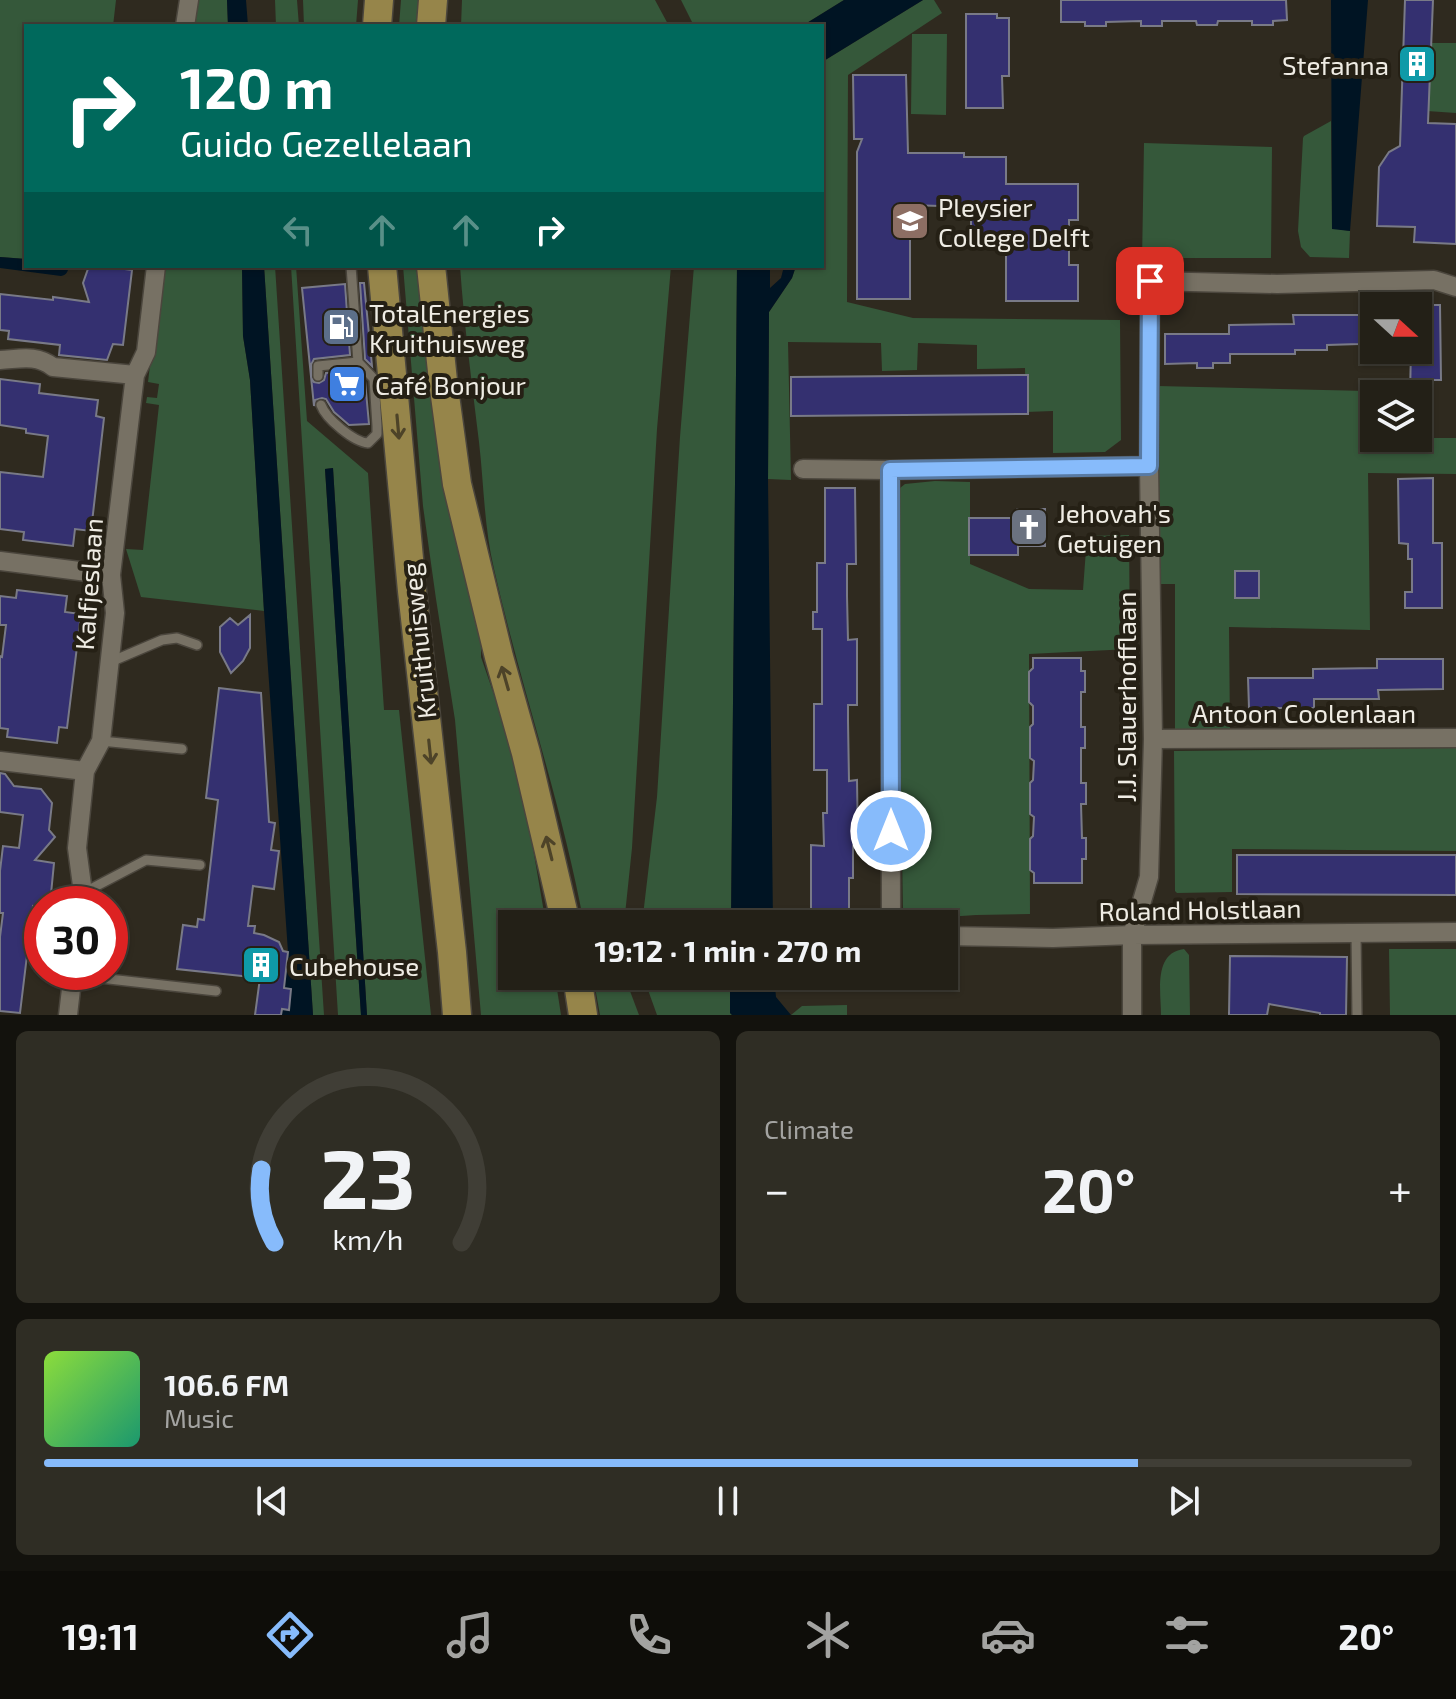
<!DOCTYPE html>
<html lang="en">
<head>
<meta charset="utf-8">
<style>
	body { margin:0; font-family:"Exo 2",sans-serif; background:#2f2d24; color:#f1f3f6; height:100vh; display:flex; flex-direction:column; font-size:30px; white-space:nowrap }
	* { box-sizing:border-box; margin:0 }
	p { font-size:26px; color:#a3a3a1 }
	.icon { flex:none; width:44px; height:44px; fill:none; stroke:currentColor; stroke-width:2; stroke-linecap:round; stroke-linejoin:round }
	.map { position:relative; height:1015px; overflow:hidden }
	.panel { display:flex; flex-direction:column; gap:16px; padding:16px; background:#13120d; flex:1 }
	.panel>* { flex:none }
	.top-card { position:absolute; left:24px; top:24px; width:800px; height:244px; border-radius:0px; box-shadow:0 2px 6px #0004,0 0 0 2px #403e36; background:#00695c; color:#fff; overflow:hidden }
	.needle { width:52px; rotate:111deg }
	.buttons { position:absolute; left:1360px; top:292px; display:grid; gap:16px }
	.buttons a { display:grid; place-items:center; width:72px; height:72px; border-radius:0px; background:#232017; box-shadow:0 2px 6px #0004,0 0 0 2px #403e36; font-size:40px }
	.speed { position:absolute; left:24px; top:886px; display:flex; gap:16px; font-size:40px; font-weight:700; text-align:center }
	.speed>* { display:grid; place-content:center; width:104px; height:104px; border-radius:50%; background:#232017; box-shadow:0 2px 6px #0004,0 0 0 2px #403e36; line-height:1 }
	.speed .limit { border:12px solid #d22; background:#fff; color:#111 }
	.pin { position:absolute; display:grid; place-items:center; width:68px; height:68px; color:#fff; margin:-34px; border-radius:16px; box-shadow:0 4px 12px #0006 }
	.me { position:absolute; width:88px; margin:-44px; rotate:0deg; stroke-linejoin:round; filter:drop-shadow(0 0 6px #0008) }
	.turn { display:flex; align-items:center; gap:28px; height:168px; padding:0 24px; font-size:36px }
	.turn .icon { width:104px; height:104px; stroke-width:2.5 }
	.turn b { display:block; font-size:56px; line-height:68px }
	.lanes { display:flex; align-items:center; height:76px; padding:0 24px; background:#0003; justify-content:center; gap:40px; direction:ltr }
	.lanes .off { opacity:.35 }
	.big { font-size:60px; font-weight:700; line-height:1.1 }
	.panel .tile { flex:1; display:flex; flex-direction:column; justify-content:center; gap:12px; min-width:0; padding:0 28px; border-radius:12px; background:#2f2d24 }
	.panel .dial { align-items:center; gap:0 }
	.dial svg { height:208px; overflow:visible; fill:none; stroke:#403e36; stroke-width:7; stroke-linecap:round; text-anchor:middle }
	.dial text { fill:#f1f3f6; stroke:none }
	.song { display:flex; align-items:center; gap:24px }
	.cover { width:96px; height:96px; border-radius:12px; background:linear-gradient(135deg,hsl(90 70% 55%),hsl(160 70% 35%)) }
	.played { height:8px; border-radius:4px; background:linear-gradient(90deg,#87bbfb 80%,#403e36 80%) }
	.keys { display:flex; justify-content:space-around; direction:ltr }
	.heat { display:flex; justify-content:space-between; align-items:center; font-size:44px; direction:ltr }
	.panel .tiles { flex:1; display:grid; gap:16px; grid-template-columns:1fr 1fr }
	.tile:last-child { grid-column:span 2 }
	.trip { position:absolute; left:498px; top:910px; width:460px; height:80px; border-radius:0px; background:#232017; box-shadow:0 2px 6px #0004,0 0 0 2px #403e36; font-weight:700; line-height:80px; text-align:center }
	.tab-bar { display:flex; height:128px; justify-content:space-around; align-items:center; background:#0e0d09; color:#a3a3a1 }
	.tab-bar .icon { width:56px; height:56px }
	.tab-bar .on { color:#87bbfb }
	.tab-bar b { font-size:36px; color:#f1f3f6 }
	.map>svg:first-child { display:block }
	.green { fill:#35583a }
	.water { fill:#001423 }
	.building { fill:#343070; stroke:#797a87; stroke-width:2 }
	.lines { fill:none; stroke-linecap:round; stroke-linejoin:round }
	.lane-casing { stroke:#4b463d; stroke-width:12 }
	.street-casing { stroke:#4b463d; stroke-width:21 }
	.primary-casing { stroke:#4b463d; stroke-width:31 }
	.lane { stroke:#777164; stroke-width:9 }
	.street { stroke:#777164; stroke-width:18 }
	.primary { stroke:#96854a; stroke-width:28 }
	.oneway { stroke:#4d4328 }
	.route-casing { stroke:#587aa3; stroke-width:20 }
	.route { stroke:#87bbfb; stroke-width:14 }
	.labels { text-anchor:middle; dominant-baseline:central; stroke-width:8; stroke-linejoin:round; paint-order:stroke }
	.poi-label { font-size:26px; fill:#efece4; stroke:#252015; text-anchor:start }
	.street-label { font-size:26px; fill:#efece4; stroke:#252015 }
</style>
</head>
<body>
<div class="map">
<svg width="1456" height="1015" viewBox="0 0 1456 1015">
	<rect width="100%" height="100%" fill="#2f2a1f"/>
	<path class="green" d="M0 0H116L113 26H26V259L0 257Z
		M194 0H227L228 26H191Z
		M275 0H297L299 26H276Z
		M303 0H358L356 26H304Z
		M401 0H428L426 26H399Z
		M462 0H655L669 26H461Z
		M681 0H844L802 26H694Z
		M923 0H934L942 13 848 75 847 302 913 318 1120 320 1121 440 1105 452 1053 453V411L1026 412 1025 368 977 369V345L918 343 917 370 882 371 881 343 788 342 791 480 768 479 769 312 792 278 796 266H822V62Z
		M912 34H947L946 115 911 114Z
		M1431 43H1456V113L1427 111Z
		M1331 121 1332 228 1350 231 1349 258 1310 257 1301 247 1298 231 1303 138 1304 136Z
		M1144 143 1272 147 1271 258H1154L1142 262Z
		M162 266H242L243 336 250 380 264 611 141 597 126 549 143 550 159 405 146 403 147 397 157 398 159 384 148 382Z
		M264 266H275L324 1015H313Z
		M291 266H296L307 421 368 473 384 710H399L431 1015H367L333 468 325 469 361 1015H338Z
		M403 266H422L481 618V657L519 767 546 924H512V976H555L561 1015H481L455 720 436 599 423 506Z
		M460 266H671L657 429 632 848 624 924H584C562 804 521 688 494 569 484 527 484 485 479 442 472 383 464 325 460 266Z
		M694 266H737L731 924H642L657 797 680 437Z
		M1158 386 1367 391V435H1374V438H1456V474L1368 473 1370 630 1229 627 1230 732H1175V584H1159Z
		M935 481 970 482V564L1029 589 1083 590 1087 536 1129 535 1130 649 1029 654 1030 914 976 915 917 919 903 911 896 503 900 488 905 484Z
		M1456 748V851L1232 849V892L1177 893 1175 891 1174 751Z
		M1184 949 1189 955 1190 1015H1161C1161 992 1153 953 1184 949Z
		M1389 949H1456V1015H1390Z
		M593 976H627L630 991 639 1015H600Z
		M643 976H730V1013L732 1015H657Z
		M847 1005V1015H791L802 1006Z"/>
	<path class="water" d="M227 0H246L248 26H228Z
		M844 0H923L822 62V26H802Z
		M1331 0H1368L1350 231 1332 229Z
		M0 257 26 259V266H69C68 271 67 275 61 276L0 268Z
		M242 266H264L313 1015H281L288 952 264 611 250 380 243 336Z
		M737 266H770V288L781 278 784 266H796L792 278 769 312 768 479 773 924H731Z
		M333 468 367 1015H361L325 469Z
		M730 976H774L776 997 791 1015H732L730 1013Z"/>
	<path class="building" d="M1061 0H1286L1287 20 1273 21V25H1252V21H1218L1217 25H1197L1196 21H1162V26H1141V21L1106 22V26H1085V22H1061Z
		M1405 0H1433L1428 123 1456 124V244L1414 242 1415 227 1377 226 1379 167 1389 152 1400 146Z
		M966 14H997V18H1009V76H1002L1003 108H966Z
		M853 75H906L908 153H964V157H1006V184H1078V220H1069V265H1078V301H1006V241L971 242V207L910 205V299H857V152L862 139H854Z
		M89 266H118L117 268 132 270 123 345 113 344 107 360 59 355 60 345 8 339 9 331 0 330V294L53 300V297L89 302 83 283Z
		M360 283H364L372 366 365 359Z
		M345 284 350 355 314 359 311 365V377L314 382 319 383 324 380 326 373 355 370 365 381 369 424 349 425 334 412 326 399 322 398 315 400 314 406 302 288Z
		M1418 305H1440L1441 380H1432V394H1410L1411 350H1418Z
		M1293 315H1359V344L1327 345V350H1295V354H1230V363H1213V368H1197V363L1165 364V334H1229V325L1294 324Z
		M1028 375V414L791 416V377Z
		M0 379 40 384 39 393 98 400 96 416 104 418 91 531 75 529 73 546 23 540 24 532 0 529V472L43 477 48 436 26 433V429L0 425Z
		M1433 478V543H1442V608H1405V592H1412V559H1408V544L1399 543 1398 479Z
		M825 488H855L856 564H847V596L848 640 857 639V705H848V721L849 781 857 780 858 846H853V878H849V911H811V845L824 846 823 813H827V770H814V704H822V629H813V612H817V563H825Z
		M1017 509H1045V546H1018V555H969V518H1016Z
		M1235 571H1259V598H1235Z
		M17 590 67 596 65 612 81 614 67 728 59 727 57 743 7 737 8 729 0 728V656L2 657 6 625H0V596L16 598Z
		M250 615V648L243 661 231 673 220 652V627L230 618 238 625Z
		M1033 658H1081V671H1085V692H1081V727H1085V748H1081V783H1086V804H1081L1082 838H1086V859H1082V883H1034V873L1030 870V839L1033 836 1034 817 1030 814V783L1033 780 1034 761 1030 758V727L1033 724V706L1029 702V672L1033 668Z
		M1377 659H1443V689L1378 690 1379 699H1314V708H1249L1248 678H1313V669L1377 668Z
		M219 688 261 693 269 822 275 823 271 850 279 851 274 889 253 886 248 926H255L254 933 264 935 279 942 283 951 288 952 284 988 291 989 289 1010 282 1009 281 1015H255L260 978 177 969 183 925 197 927 198 919 204 920 218 800 206 798Z
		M0 773 5 774 14 786 41 789 52 803 49 830 55 837 35 860 54 863 50 904H42V908L33 906 20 1013 0 1011V937L3 913H0V871L3 846 19 848 23 815 0 812Z
		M1237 855H1456V895L1237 894Z
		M1230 956 1347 957 1346 1015H1320V1013L1269 1004 1267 1015H1229Z"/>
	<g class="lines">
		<g class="lane-casing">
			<path id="lane" d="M351 266 358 362 374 379 389 388
				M318 376V366L358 362
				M321 405C326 419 354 442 368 443L377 434V426L374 379
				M108 663 162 640 177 638 197 645
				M101 741 182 749
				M83 893 146 860 200 865
				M1356 933 1357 1015
				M73 975 216 991"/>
		</g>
		<g class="street-casing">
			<path id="street" d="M185 26 189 0
				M0 360C20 359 36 354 53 367L135 375
				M803 469 890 470 1149 466
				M890 470 891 924
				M0 561 111 575
				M1153 739 1456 738
				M0 761 85 771
				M82 904 83 893 77 848 85 771 101 741 115 613 111 575 135 375 146 352 156 266
				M944 936 1053 938 1132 935 1456 932
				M68 1015 73 972
				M1132 1015V935L1149 877 1153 739 1149 466 1150 281 1277 284 1434 280 1456 287"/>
		</g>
		<g class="primary-casing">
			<path id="primary" d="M377 26 379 0
				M431 26 433 0
				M382 266 412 591 452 952 457 1015
				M431 266 443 381 457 484 499 657 526 753 566 924
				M577 976 583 1015"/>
		</g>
		<use href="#lane" class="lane"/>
		<use href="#street" class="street"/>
		<use href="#primary" class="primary"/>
	</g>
	<defs><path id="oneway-shaft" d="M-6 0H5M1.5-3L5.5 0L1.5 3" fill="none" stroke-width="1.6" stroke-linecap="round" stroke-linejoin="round" transform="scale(2)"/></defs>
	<g class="oneway">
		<use href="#oneway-shaft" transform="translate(398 427) rotate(85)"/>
		<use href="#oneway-shaft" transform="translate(505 678) rotate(-106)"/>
		<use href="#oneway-shaft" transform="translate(430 752) rotate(84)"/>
		<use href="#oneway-shaft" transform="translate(549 848) rotate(-104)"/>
	</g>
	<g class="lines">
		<g class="route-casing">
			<path id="route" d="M891 831 890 470 1149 466 1150 281"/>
		</g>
		<use href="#route" class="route"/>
	</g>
	<defs>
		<g id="building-square" transform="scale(2)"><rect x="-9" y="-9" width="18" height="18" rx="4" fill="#0f9aa8" stroke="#252015"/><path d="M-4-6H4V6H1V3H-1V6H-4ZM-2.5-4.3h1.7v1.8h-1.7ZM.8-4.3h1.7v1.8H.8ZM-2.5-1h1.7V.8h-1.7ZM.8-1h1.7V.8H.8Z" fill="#fff"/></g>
		<g id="school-square" transform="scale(2)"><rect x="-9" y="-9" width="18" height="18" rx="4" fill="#8d6e63" stroke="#252015"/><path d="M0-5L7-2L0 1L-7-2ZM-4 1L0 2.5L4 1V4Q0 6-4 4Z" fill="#fff"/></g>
		<g id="fuel-square" transform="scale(2)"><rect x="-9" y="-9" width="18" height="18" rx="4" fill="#5c6f8a" stroke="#252015"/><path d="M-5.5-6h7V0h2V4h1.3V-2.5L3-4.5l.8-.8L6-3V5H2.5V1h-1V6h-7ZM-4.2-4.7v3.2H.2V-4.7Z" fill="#fff"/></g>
		<g id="supermarket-square" transform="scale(2)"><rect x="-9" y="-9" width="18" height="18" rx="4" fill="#3f7fe0" stroke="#252015"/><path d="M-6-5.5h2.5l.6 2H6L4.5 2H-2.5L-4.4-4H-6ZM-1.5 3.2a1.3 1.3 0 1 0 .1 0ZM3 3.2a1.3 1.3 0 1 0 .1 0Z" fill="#fff"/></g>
		<g id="church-square" transform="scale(2)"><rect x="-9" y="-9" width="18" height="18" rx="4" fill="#6b7280" stroke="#252015"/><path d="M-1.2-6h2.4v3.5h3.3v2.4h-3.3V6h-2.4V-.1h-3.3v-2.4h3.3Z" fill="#fff"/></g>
	</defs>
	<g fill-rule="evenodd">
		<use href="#building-square" x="1417" y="64"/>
		<use href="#school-square" x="910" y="221"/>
		<use href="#fuel-square" x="341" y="327"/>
		<use href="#supermarket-square" x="347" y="384"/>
		<use href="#church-square" x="1029" y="527"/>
		<use href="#building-square" x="261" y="965"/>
	</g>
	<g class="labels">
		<g class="poi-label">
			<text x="1389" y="64" text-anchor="end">Stefanna</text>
			<text x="938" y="206">Pleysier<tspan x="938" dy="30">College Delft</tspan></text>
			<text x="369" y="312">TotalEnergies<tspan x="369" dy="30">Kruithuisweg</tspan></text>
			<text x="375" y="384">Café Bonjour</text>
			<text x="1057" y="512">Jehovah's<tspan x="1057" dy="30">Getuigen</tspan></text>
			<text x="289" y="965">Cubehouse</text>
		</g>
		<g class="street-label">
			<text transform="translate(88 584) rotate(-86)">Kalfjeslaan</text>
			<text transform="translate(418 641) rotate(-96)">Kruithuisweg</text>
			<text transform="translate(1125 697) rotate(-90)">J.J. Slauerhofflaan</text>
			<text x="1304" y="712">Antoon Coolenlaan</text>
			<text transform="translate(1200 909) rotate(-1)">Roland Holstlaan</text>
		</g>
	</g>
</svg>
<div class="buttons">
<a><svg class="needle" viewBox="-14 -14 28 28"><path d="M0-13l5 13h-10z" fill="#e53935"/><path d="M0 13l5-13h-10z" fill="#a3a3a1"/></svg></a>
<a><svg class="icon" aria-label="layers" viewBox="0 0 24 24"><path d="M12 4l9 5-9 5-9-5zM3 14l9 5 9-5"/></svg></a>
</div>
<div class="speed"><div class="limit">30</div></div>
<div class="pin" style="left:1150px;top:281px;background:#d93025"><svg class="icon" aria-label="arrive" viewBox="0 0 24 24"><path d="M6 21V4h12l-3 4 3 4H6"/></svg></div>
<svg class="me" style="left:891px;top:831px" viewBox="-20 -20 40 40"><circle r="17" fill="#87bbfb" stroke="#fff" stroke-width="3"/><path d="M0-11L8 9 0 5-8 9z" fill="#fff"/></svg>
<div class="trip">19:12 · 1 min · 270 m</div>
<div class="top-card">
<div class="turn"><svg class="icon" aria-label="right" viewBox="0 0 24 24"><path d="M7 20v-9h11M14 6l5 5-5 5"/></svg><div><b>120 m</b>Guido Gezellelaan</div></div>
<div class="lanes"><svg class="icon off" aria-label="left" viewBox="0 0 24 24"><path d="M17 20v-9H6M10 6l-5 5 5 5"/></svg><svg class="icon off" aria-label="ahead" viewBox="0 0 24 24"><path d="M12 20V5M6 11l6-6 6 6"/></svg><svg class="icon off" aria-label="ahead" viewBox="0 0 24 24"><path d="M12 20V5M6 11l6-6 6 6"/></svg><svg class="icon" aria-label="right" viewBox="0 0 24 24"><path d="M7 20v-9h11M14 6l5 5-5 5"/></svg></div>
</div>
</div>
<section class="panel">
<div class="tiles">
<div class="tile dial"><svg viewBox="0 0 100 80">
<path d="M14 69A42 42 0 1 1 86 69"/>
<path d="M14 69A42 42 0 0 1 9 41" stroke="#87bbfb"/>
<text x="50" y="56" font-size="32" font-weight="700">23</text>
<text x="50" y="72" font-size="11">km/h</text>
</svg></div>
<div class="tile"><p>Climate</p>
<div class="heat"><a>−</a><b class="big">20°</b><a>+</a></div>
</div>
<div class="tile">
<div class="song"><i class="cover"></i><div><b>106.6 FM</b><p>Music</p></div></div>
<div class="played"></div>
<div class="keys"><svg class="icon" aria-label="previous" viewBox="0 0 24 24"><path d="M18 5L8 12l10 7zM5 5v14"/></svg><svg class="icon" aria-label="pause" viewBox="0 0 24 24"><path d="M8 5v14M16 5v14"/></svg><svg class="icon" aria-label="next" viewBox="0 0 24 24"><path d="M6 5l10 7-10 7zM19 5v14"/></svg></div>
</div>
</div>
</section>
<nav class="tab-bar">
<b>19:11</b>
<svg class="icon on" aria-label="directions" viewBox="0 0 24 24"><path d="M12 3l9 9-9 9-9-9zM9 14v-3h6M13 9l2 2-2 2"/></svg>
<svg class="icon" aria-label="music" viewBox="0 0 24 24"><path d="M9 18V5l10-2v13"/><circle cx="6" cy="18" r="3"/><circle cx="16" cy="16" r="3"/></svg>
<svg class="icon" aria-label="phone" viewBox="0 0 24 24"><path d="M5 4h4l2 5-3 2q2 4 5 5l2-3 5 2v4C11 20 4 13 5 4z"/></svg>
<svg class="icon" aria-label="climate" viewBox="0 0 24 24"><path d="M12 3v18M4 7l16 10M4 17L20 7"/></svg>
<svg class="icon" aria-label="car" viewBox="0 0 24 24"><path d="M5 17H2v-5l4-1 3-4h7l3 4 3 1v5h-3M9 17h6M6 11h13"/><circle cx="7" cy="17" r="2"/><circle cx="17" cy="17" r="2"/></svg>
<svg class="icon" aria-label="filters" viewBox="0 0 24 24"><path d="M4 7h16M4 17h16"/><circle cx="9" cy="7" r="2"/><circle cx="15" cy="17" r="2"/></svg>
<b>20°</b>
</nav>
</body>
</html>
